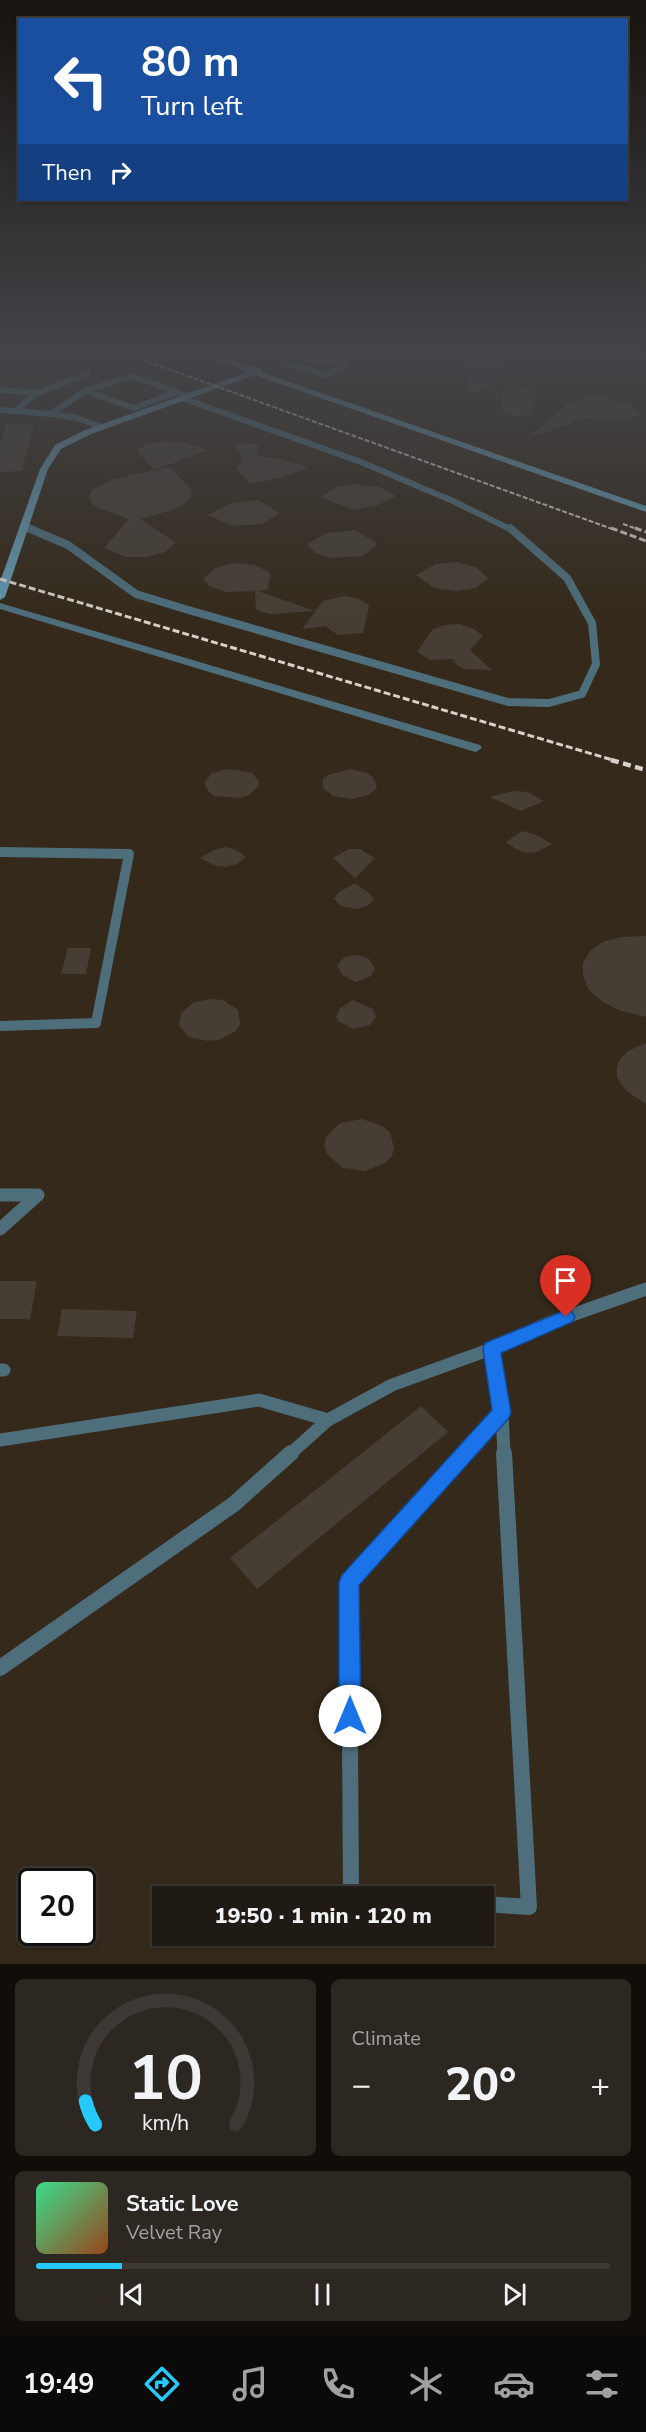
<!DOCTYPE html>
<html lang="en">
<head>
<meta charset="utf-8">
<style>
	body { margin:0; font-family:"Nunito Sans",sans-serif; background:#2c2721; color:#f1f3f6; height:100vh; display:flex; flex-direction:column; font-size:22px; white-space:nowrap }
	* { box-sizing:border-box; margin:0 }
	p { font-size:20px; color:#a1a1a0 }
	.icon { flex:none; width:33px; height:33px; fill:none; stroke:currentColor; stroke-width:2; stroke-linecap:round; stroke-linejoin:round }
	.map { position:relative; height:1964px; overflow:hidden }
	.details { display:flex; flex-direction:column; gap:15px; padding:15px; background:#110e0a; flex:1 }
	.details>* { flex:none }
	.guide { position:absolute; left:18px; top:18px; width:610px; height:183px; border-radius:0px; box-shadow:0 2px 4px #0004,0 0 0 2px #3c3833; background:#1a4fa0; color:#fff; overflow:hidden }
	.speed { position:absolute; left:18px; top:1868px; display:flex; gap:12px; font-size:30px; font-weight:700; text-align:center }
	.speed>* { display:grid; place-content:center; width:78px; height:78px; border-radius:50%; background:#1f1a13; box-shadow:0 2px 4px #0004,0 0 0 2px #3c3833; line-height:1 }
	.speed .limit { border:3px solid #111; border-radius:9px; background:#fff; color:#111 }
	.pin { position:absolute; display:grid; place-items:center; width:51px; height:51px; color:#fff; margin:-62px -26px; border-radius:50% 50% 50% 0; rotate:-45deg; box-shadow:0 0 6px #0007 }
	.pin .icon { rotate:45deg }
	.me { position:absolute; width:66px; margin:-33px; rotate:0deg; stroke-linejoin:round; filter:drop-shadow(0 0 4px #0008) }
	.turn { display:flex; align-items:center; gap:21px; height:126px; padding:0 24px; font-size:27px }
	.turn .icon { width:78px; height:78px; stroke-width:2.5 }
	.turn b { display:block; font-size:42px; line-height:51px }
	.then { display:flex; align-items:center; height:57px; padding:0 24px; background:#0003; gap:12px; font-size:22px }
	.big { font-size:45px; font-weight:800; line-height:1.1 }
	.details .widget { flex:1; display:flex; flex-direction:column; justify-content:center; gap:9px; min-width:0; padding:0 21px; border-radius:9px; background:#2c2721 }
	.details .dial { align-items:center; gap:0 }
	.dial svg { height:156px; overflow:visible; fill:none; stroke:#3c3833; stroke-width:7; stroke-linecap:round; text-anchor:middle }
	.dial text { fill:#f1f3f6; stroke:none }
	.song { display:flex; align-items:center; gap:18px }
	.cover { width:72px; height:72px; border-radius:9px; background:linear-gradient(135deg,hsl(150 70% 55%),hsl(20 70% 35%)) }
	.played { height:6px; border-radius:3px; background:linear-gradient(90deg,#26c9fe 15%,#3c3833 15%) }
	.keys { display:flex; justify-content:space-around; direction:ltr }
	.heat { display:flex; justify-content:space-between; align-items:center; font-size:33px; direction:ltr }
	.details .tiles { flex:1; display:grid; gap:15px; grid-template-columns:1fr 1fr }
	.widget:last-child { grid-column:span 2 }
	.trip { position:absolute; left:152px; top:1886px; width:342px; height:60px; border-radius:0px; background:#1f1a13; box-shadow:0 2px 4px #0004,0 0 0 2px #3c3833; font-weight:800; line-height:60px; text-align:center }
	.menu { display:flex; height:96px; justify-content:space-around; align-items:center; background:#0c0a08; color:#a1a1a0 }
	.menu .icon { width:42px; height:42px }
	.menu .selected { color:#26c9fe }
	.menu b { font-size:27px; color:#f1f3f6 }
	.map>svg:first-child { display:block }
	.built { fill:#34291a; fill-rule:evenodd }
	.building { fill:#463e34 }
	.lines { fill:none; stroke-linecap:round; stroke-linejoin:round }
	.service-far4 { stroke:#4e6e7c; stroke-width:6 }
	.service-far3 { stroke:#4e6e7c; stroke-width:8 }
	.service-far2 { stroke:#4e6e7c; stroke-width:10 }
	.service-far1 { stroke:#4e6e7c; stroke-width:13 }
	.service { stroke:#4e6e7c; stroke-width:16 }
	.minor { fill:#4e6e7c; fill-rule:evenodd }
	.secondary { fill:#6499af; fill-rule:evenodd }
	.rail-far2 { stroke:#d6d1ca; stroke-width:2; stroke-dasharray:5 2; stroke-linecap:butt }
	.rail-far1 { stroke:#d6d1ca; stroke-width:3; stroke-dasharray:7 3; stroke-linecap:butt }
	.rail { stroke:#d6d1ca; stroke-width:4.5; stroke-dasharray:8 4.5; stroke-linecap:butt }
	.route { fill:#1a73e8; stroke:#114b97; stroke-width:1.5 }
</style>
</head>
<body>
<div class="map">
<svg width="646" height="1964" viewBox="0 0 646 1964">
	<rect width="100%" height="100%" fill="#292219"/>
	<path class="built" d="M0 352H646V1964H0ZM32 1881H82V1932H32ZM162 1896H483V1935H162Z"/>
	<path class="building" d="M476 352H505L491 385 469 394 468 361Z
		M523 389 538 393 530 417 514 416 503 412 501 391Z
		M597 396 626 403 644 415 609 420 579 417 568 425 528 438 571 401Z
		M34 423 22 471 0 472V444L6 424Z
		M165 441 183 442 208 450 154 470 136 450 148 444Z
		M235 443 258 444 257 456 280 459 308 467 283 477 250 484 236 469 243 460Z
		M170 467 191 489V496L186 503 175 509 141 519 176 543 165 552 147 557H126L104 548 129 519 98 508 91 503 89 496 92 490 113 479Z
		M353 484 380 487 396 496 378 505 353 510 321 497 336 487Z
		M259 500 279 513 263 524 234 526 207 515 232 503Z
		M355 530 378 544 363 556 332 558 315 553 307 544 327 533Z
		M456 562 476 567 488 578 476 588 456 591 434 588 416 575 436 564Z
		M234 563 255 565 269 572 271 576 267 590 258 591 315 611 271 614 261 612 256 609 255 591 226 592 209 586 203 579 215 568Z
		M344 596 358 598 369 605 363 633 338 635 325 626 302 629 323 601Z
		M460 624 474 629 483 636 470 650 492 670 463 669 457 665 453 659 430 660 417 652 432 630 444 625Z
		M226 769 251 772 259 781V786L249 795 241 798 214 796 209 792 204 783 211 774Z
		M350 769 367 773 373 777 377 787 374 791 368 795 351 799 333 796 323 788V779L328 775Z
		M513 791 528 792 544 801 521 811 490 797Z
		M522 831 537 835 552 844 537 852 526 853 516 849 506 842Z
		M226 847 236 850 246 857 237 864 226 867 216 866 200 858 216 849Z
		M349 849H360L375 858 355 878 333 858Z
		M355 883 369 893 374 900 367 906 357 909 341 906 334 899 339 892Z
		M646 936V1017L621 1011 603 1002 589 990 583 976V963L590 951 603 942 621 937Z
		M68 948H91L86 974H61Z
		M357 955 368 958 375 968 371 976 356 982 342 975 337 965 345 957Z
		M213 999 223 1000 238 1010 240 1024 236 1031 219 1040 208 1041 189 1037 179 1026 181 1013 194 1002Z
		M353 1000 373 1009 376 1017 370 1025 353 1029 338 1021 336 1017 340 1008Z
		M646 1043V1104L632 1095 623 1087 617 1077V1067L621 1058 628 1051Z
		M362 1119 382 1126 390 1132 394 1148 392 1156 385 1163 365 1171 343 1168 327 1154 324 1146 326 1137 340 1123Z
		M0 1281H37L30 1319H0Z
		M62 1309 137 1311 133 1338 57 1336Z
		M421 1406 448 1432 257 1589 230 1558Z"/>
	<g class="lines">
		<path class="service-far4" d="M279 352 285 353
			M285 353 346 365 327 375 284 363Z
			M207 354 215 352
			M132 376 177 392 134 408 85 391Z
			M0 390 37 393
			M85 391 51 414 15 411 37 393 87 374
			M177 392 187 396
			M182 398 361 462 453 501 512 530
			M0 410 15 411
			M51 414 77 418 101 427
			M25 527 32 530"/>
		<path class="service-far3" d="M28 528 68 545 136 594 185 609 508 702 549 703 582 694 596 664 592 623 567 578 510 528"/>
		<path class="service-far2" d="M0 852 129 854 96 1023 0 1026"/>
		<path class="service-far1" d="M0 1195H38L0 1229
			M491 1349 546 1324 646 1289
			M0 1370H4
			M0 1440 259 1400 328 1420
			M290 1454 328 1420 392 1385 491 1349 502 1413 504 1454
			M465 1454 502 1413"/>
		<path class="service" d="M0 1668 234 1504 291 1453
			M351 1896 349 1582 466 1453
			M483 1904 529 1907 504 1453"/>
		<path class="minor" d="M0 603 480 745 482 748 476 752 472 751 0 609Z"/>
		<path class="secondary" d="M194 352H204L261 369V372L646 506V512L255 375 91 434 61 449 48 469 5 597 0 600V582L40 469 55 445 85 430 248 372Z"/>
		<path class="rail-far2" d="M121 352 615 530
			M623 524 640 530"/>
		<path class="rail-far1" d="M611 528 646 541
			M635 528 646 532
			M0 579 616 761"/>
		<path class="rail" d="M611 760 646 770"/>
	</g>
	<linearGradient id="sky" x2="0" y2="1"><stop stop-color="#17130e"/><stop offset="0.56" stop-color="#434449"/><stop offset="1" stop-color="#434449" stop-opacity="0"/></linearGradient>
	<rect width="646" height="627" fill="url(#sky)"/>
	<path class="route" d="M566 1310 572 1312 575 1317 572 1322 501 1353 511 1413 508 1419 359 1585 361 1716 358 1724 350 1727 342 1724 339 1716V1582L342 1575 492 1410 483 1349 485 1343Z"/>
</svg>
<div class="speed"><div class="limit">20</div></div>
<div class="pin" style="left:566px;top:1317px;background:#d93025"><svg class="icon" aria-label="arrive" viewBox="0 0 24 24"><path d="M6 21V4h12l-3 4 3 4H6"/></svg></div>
<svg class="me" style="left:350px;top:1716px" viewBox="-20 -20 40 40"><circle r="19" fill="#fff"/><path d="M0-13L10 11 0 6-10 11z" fill="#1a73e8"/></svg>
<div class="trip">19:50 · 1 min · 120 m</div>
<div class="guide">
<div class="turn"><svg class="icon" aria-label="left" viewBox="0 0 24 24"><path d="M17 20v-9H6M10 6l-5 5 5 5"/></svg><div><b>80 m</b>Turn left</div></div>
<div class="then">Then<svg class="icon" aria-label="right" viewBox="0 0 24 24"><path d="M7 20v-9h11M14 6l5 5-5 5"/></svg></div>
</div>
</div>
<section class="details">
<div class="tiles">
<div class="widget dial"><svg viewBox="0 0 100 80">
<path d="M14 69A42 42 0 1 1 86 69"/>
<path d="M14 69A42 42 0 0 1 9 57" stroke="#26c9fe"/>
<text x="50" y="56" font-size="32" font-weight="700">10</text>
<text x="50" y="72" font-size="11">km/h</text>
</svg></div>
<div class="widget"><p>Climate</p>
<div class="heat"><a>−</a><b class="big">20°</b><a>+</a></div>
</div>
<div class="widget">
<div class="song"><i class="cover"></i><div><b>Static Love</b><p>Velvet Ray</p></div></div>
<div class="played"></div>
<div class="keys"><svg class="icon" aria-label="previous" viewBox="0 0 24 24"><path d="M18 5L8 12l10 7zM5 5v14"/></svg><svg class="icon" aria-label="pause" viewBox="0 0 24 24"><path d="M8 5v14M16 5v14"/></svg><svg class="icon" aria-label="next" viewBox="0 0 24 24"><path d="M6 5l10 7-10 7zM19 5v14"/></svg></div>
</div>
</div>
</section>
<nav class="menu">
<b>19:49</b>
<svg class="icon selected" aria-label="directions" viewBox="0 0 24 24"><path d="M12 3l9 9-9 9-9-9zM9 14v-3h6M13 9l2 2-2 2"/></svg>
<svg class="icon" aria-label="music" viewBox="0 0 24 24"><path d="M9 18V5l10-2v13"/><circle cx="6" cy="18" r="3"/><circle cx="16" cy="16" r="3"/></svg>
<svg class="icon" aria-label="phone" viewBox="0 0 24 24"><path d="M5 4h4l2 5-3 2q2 4 5 5l2-3 5 2v4C11 20 4 13 5 4z"/></svg>
<svg class="icon" aria-label="climate" viewBox="0 0 24 24"><path d="M12 3v18M4 7l16 10M4 17L20 7"/></svg>
<svg class="icon" aria-label="car" viewBox="0 0 24 24"><path d="M5 17H2v-5l4-1 3-4h7l3 4 3 1v5h-3M9 17h6M6 11h13"/><circle cx="7" cy="17" r="2"/><circle cx="17" cy="17" r="2"/></svg>
<svg class="icon" aria-label="filters" viewBox="0 0 24 24"><path d="M4 7h16M4 17h16"/><circle cx="9" cy="7" r="2"/><circle cx="15" cy="17" r="2"/></svg>
</nav>
</body>
</html>
